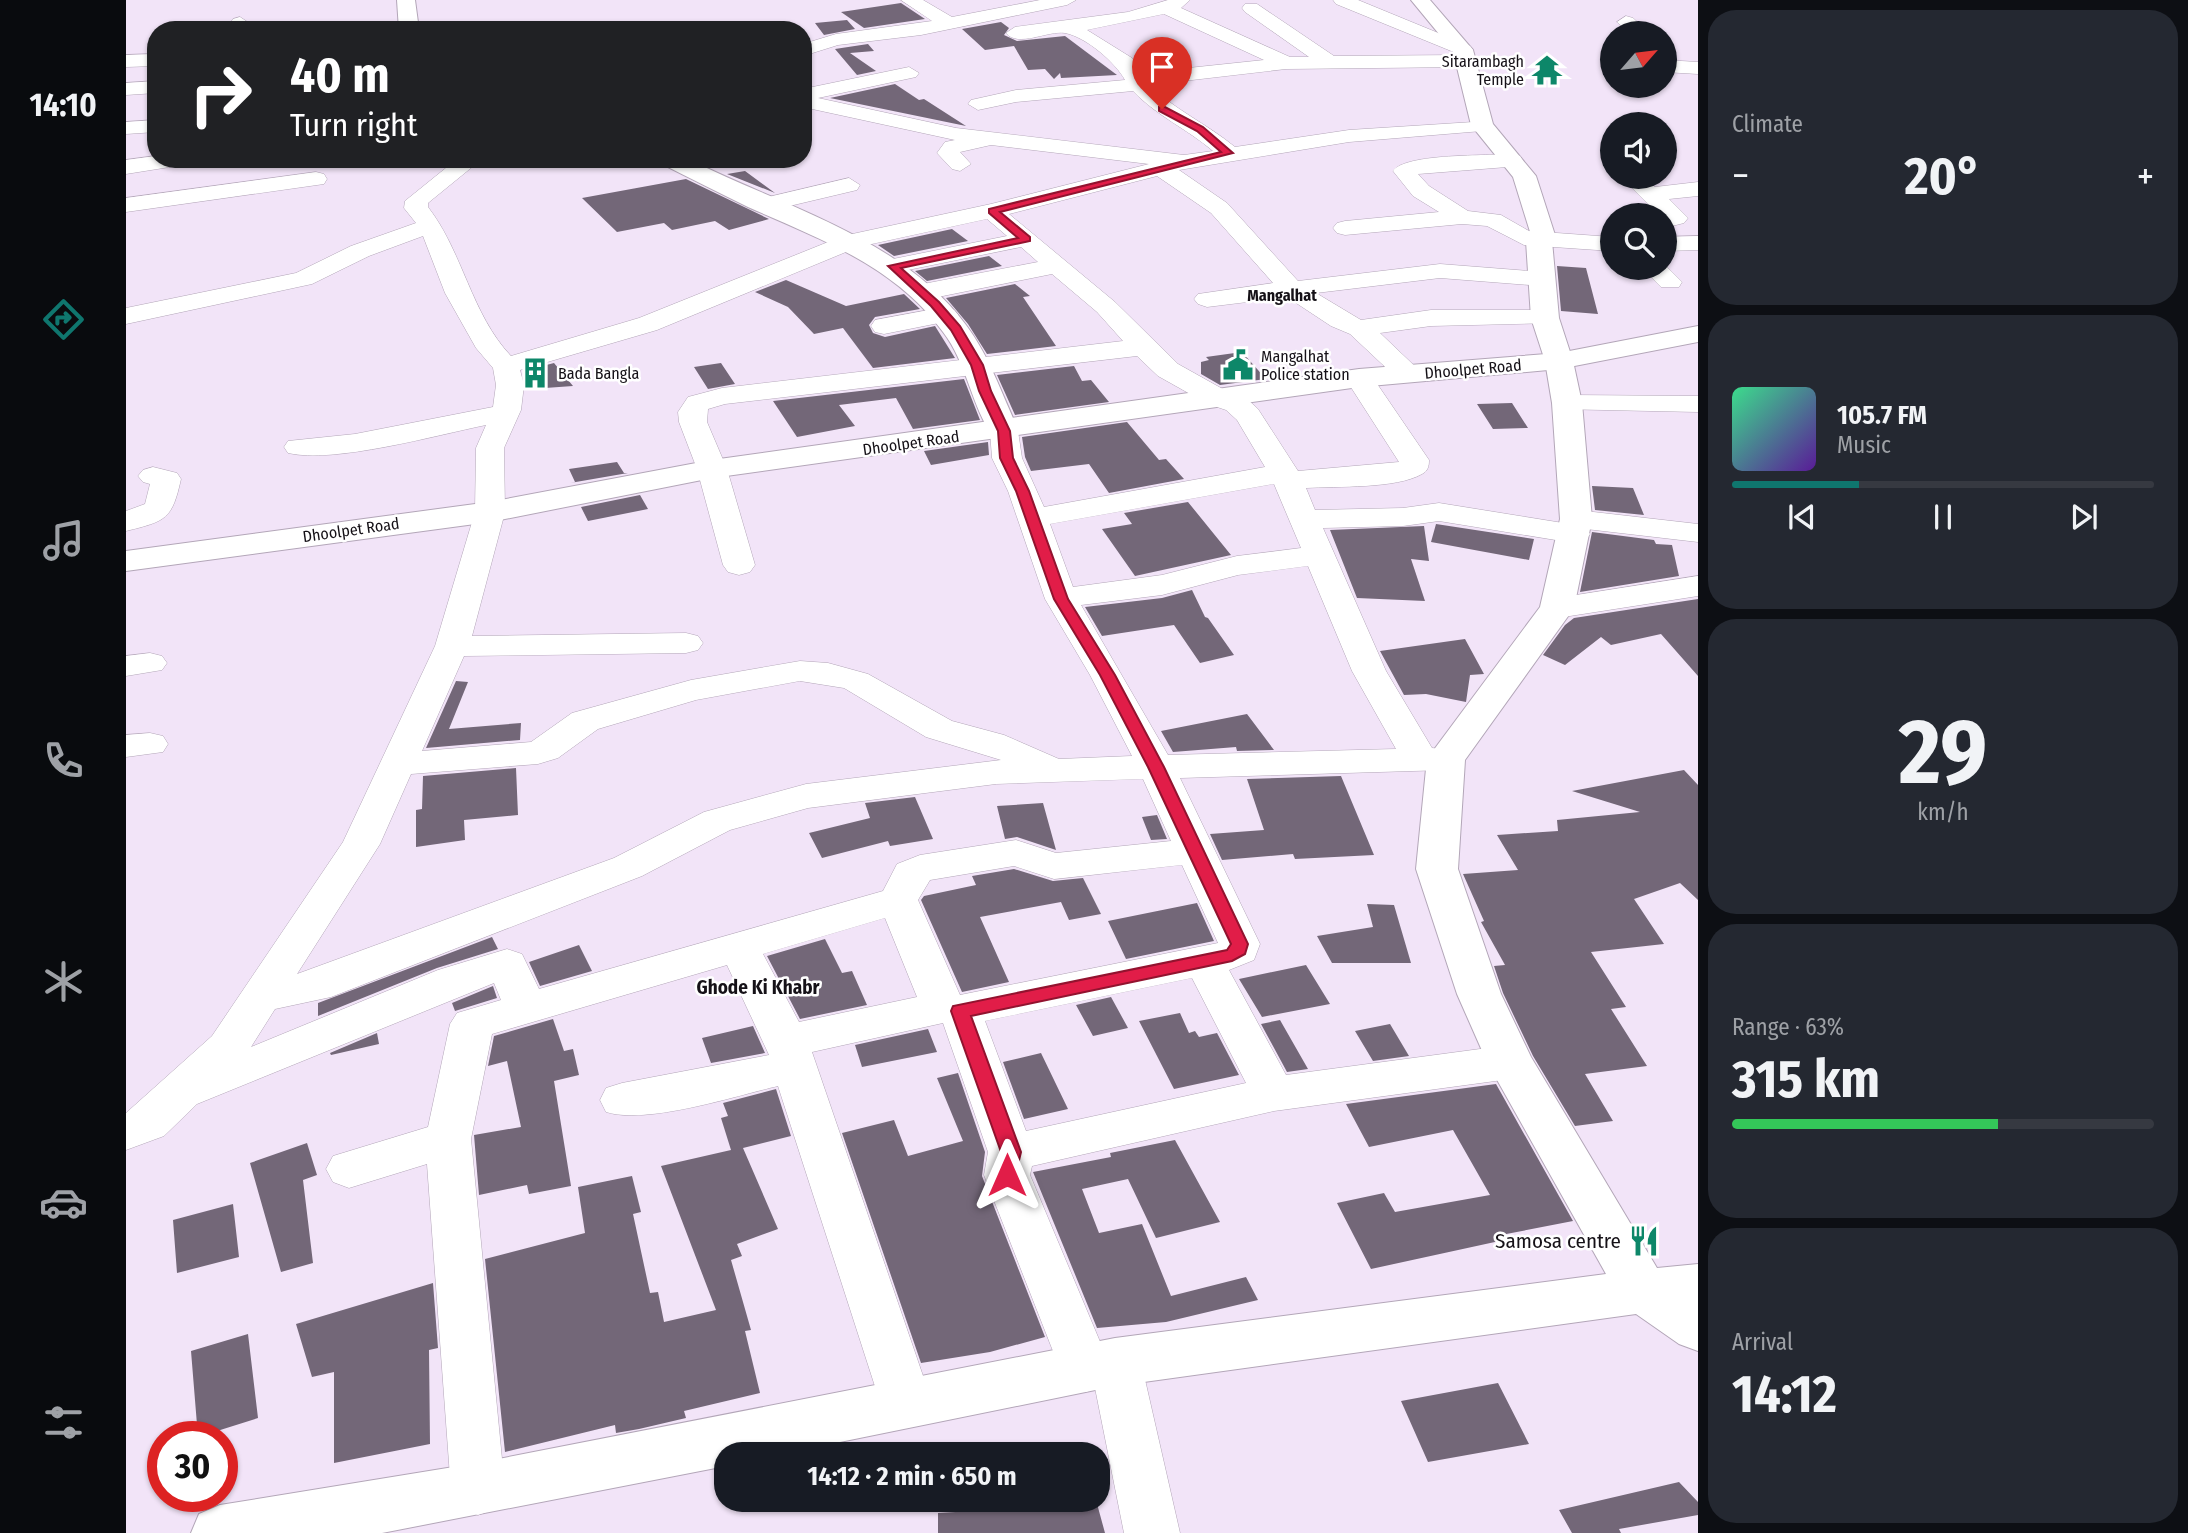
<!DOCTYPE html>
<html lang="en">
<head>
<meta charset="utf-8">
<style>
	body { margin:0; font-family:"Fira Sans Condensed",sans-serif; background:#242831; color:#f1f3f6; height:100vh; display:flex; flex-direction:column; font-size:26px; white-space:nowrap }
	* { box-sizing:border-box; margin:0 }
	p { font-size:23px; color:#9ea1a6 }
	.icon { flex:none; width:38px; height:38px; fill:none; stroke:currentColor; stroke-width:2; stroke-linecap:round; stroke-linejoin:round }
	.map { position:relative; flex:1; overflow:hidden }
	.drawer { display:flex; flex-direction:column; gap:10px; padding:10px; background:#0d0f14; width:490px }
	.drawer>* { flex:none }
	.top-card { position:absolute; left:21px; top:21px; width:665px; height:147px; border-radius:28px; box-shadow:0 2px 5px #0004; background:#202124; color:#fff; overflow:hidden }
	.needle { width:46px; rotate:62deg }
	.controls { position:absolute; left:1474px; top:21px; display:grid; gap:14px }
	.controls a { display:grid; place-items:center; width:77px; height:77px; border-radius:50%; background:#171b24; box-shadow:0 2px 5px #0004; font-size:35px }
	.speed { position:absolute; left:21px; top:1421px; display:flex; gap:14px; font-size:35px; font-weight:700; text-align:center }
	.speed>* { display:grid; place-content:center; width:91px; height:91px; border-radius:50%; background:#171b24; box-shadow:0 2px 5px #0004; line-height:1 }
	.speed .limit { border:10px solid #d22; background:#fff; color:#111 }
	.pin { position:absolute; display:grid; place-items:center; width:60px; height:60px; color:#fff; margin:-72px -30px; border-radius:50% 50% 50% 0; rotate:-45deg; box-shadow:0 0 7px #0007 }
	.pin .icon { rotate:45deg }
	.me { position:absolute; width:77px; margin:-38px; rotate:0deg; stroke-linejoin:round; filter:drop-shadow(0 0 5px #0008) }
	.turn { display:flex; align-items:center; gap:24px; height:147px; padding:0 28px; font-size:32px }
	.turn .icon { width:91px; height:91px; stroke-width:2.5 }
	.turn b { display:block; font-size:49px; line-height:60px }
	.big { font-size:52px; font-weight:700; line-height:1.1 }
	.drawer .tile { flex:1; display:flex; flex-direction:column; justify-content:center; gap:10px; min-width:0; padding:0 24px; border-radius:28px; background:#242831 }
	.drawer .dial { align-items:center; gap:0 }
	.dial b { font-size:91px; line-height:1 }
	.song { display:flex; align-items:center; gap:21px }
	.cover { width:84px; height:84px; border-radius:10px; background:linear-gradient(135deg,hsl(150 70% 55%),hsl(270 70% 35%)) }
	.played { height:7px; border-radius:4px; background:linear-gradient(90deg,#0f766e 30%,#363941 30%) }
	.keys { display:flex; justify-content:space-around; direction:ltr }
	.heat { display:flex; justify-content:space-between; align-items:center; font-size:38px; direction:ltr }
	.charge { height:10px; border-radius:5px; background:linear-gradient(90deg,#34c759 63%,#363941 0) }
	.trip { position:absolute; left:588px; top:1442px; width:396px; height:70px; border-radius:28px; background:#171b24; box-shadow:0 2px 5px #0004; font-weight:700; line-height:70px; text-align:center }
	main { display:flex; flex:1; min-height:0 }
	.tab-bar { display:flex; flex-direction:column; width:126px; justify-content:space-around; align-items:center; background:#090b0e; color:#9ea1a6 }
	.tab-bar .icon { width:49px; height:49px }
	.tab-bar .on { color:#0f766e }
	.tab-bar b { font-size:32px; color:#f1f3f6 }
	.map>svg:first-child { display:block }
	.building { fill:#736778 }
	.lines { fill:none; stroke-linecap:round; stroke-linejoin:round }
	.minor-casing { stroke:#b3a6b8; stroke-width:1 }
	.tertiary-casing { stroke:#b3a6b8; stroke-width:2 }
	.secondary-casing { stroke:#b3a6b8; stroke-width:2 }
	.minor { fill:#fff; fill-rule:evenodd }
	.tertiary { fill:#fff; fill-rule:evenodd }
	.secondary { fill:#fff; fill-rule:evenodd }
	.route { fill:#e11d48; stroke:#92132f; stroke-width:2 }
	.labels { text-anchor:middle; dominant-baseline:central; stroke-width:5; stroke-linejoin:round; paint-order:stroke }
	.far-poi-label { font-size:16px; fill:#151117; stroke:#fff; text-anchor:start }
	.far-neighbourhood-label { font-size:16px; font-weight:bold; fill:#151117; stroke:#fff }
	.far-street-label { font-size:16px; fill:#151117; stroke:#fff }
	.neighbourhood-label { font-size:19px; font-weight:bold; fill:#151117; stroke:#fff }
	.near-poi-label { font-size:21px; fill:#151117; stroke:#fff; text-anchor:end }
</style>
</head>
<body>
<main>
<nav class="tab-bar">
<b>14:10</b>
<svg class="icon on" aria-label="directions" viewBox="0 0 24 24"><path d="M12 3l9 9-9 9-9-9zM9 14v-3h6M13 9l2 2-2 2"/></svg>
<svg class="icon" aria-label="music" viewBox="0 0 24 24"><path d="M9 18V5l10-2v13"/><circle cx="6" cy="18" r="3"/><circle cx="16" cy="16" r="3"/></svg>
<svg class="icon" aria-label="phone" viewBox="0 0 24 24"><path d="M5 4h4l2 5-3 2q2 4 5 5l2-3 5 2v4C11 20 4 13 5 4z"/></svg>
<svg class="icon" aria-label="climate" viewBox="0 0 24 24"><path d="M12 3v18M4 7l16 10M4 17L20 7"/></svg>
<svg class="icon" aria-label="car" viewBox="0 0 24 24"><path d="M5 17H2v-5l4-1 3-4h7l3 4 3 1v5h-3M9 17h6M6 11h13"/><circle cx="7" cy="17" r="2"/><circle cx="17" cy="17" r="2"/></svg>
<svg class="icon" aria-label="filters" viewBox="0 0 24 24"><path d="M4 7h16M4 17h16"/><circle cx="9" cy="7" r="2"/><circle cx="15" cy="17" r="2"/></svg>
</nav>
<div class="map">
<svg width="1572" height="1533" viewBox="0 0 1572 1533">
	<rect width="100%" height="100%" fill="#f2e4f8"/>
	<path class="building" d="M775 3 799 19 738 28 715 12Z
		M721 20 729 29 698 35 689 23Z
		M875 22 883 28 878 35 891 41 939 36 991 75 935 78 934 73 928 79 919 69 902 70 888 46 859 50 836 29Z
		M742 44 748 51 724 53 750 71 731 75 709 49Z
		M769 84 793 100 798 99 840 126 704 98Z
		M619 171 649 193 601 174Z
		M560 179 643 219 603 230 589 221 546 230 538 223 491 232 456 198Z
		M826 229 842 241 768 256 752 245Z
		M863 256 876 266 801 281 789 271Z
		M1431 266 1460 268 1472 314 1435 311Z
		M660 280 720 306 778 294 794 309 749 317 743 325 747 333 759 337 809 326 829 358 747 368 717 328 688 334 662 307 629 292Z
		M889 284 904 296 897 297 930 346 861 354 842 324 820 298Z
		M1116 352 1140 379 1094 385 1075 374V362L1083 360 1080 357Z
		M428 363 447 386 405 389V369Z
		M595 363 609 384 582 389 568 367Z
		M948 366 956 381 965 380 983 402 889 415 871 375Z
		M838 379 854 420 787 429 770 398 713 405 729 426 671 437 647 401Z
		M1386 403 1402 428 1367 429 1351 404Z
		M1001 422 1033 460 1040 459 1058 479 983 493 963 464 905 471 899 457 896 437Z
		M862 442 863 455 805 465 798 451Z
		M491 462 498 473H502L444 483 449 482 443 469Z
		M1466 486 1507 488 1518 515 1469 510Z
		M514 495 522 509 462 521 455 507Z
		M1062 502 1105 555 1009 576 976 529 1006 524 998 513Z
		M1310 524 1408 539 1403 560 1305 542Z
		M1298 526 1303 561 1285 559 1299 601 1231 598 1204 530Z
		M1466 532 1528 540 1530 544 1546 545 1553 576 1454 592Z
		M1066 590 1079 617 1082 618 1108 655 1074 663 1048 625 976 636 959 607 1036 598Z
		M1572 599V676L1535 634 1485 645 1475 637 1439 665 1417 655 1439 625 1448 618Z
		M1339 639 1358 674 1344 675 1340 702 1300 694 1278 695 1254 651Z
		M330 681 342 682 323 729 395 723 394 740 300 748Z
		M1121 714 1148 750 1111 751 1110 747 1047 752 1035 731Z
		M390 768 392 815 338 820 339 840 290 847V810L296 809 297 776Z
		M1558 770 1572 785V900L1554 883 1508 899 1538 944 1465 952 1500 1007 1485 1009 1521 1066 1459 1074 1487 1121 1449 1126 1407 1056 1377 993 1368 966 1379 965 1355 922 1358 921 1337 874 1392 870 1371 835 1432 831 1431 820 1514 812 1446 791Z
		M1215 776 1248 855 1169 859 1167 854 1096 860 1084 834 1138 830 1121 779Z
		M789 797 807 839 764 846 762 841 696 858 683 833 744 818 739 803Z
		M917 803 930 850 891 837 879 839 871 806Z
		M1031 815 1041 839 1025 840 1016 817Z
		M888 869 927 881 957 878 975 914 943 920 935 902 854 917 883 982 836 992 795 900 798 896 850 885 846 876Z
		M1071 903 1088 941 1000 959 982 921Z
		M1241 904 1268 905 1285 963H1206L1191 936 1247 927Z
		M366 937 372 949 311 968 192 1016V1003Z
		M699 939 716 973 726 971 741 1005 674 1019 641 956Z
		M453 945 466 971 414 986 403 962Z
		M1180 965 1204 1004 1136 1017 1113 979Z
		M367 986 371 998 329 1011 326 1003Z
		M985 997 1002 1028 967 1036 950 1005Z
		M1054 1013 1063 1033 1069 1031 1073 1037 1091 1033 1113 1075 1048 1089 1013 1021Z
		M427 1019 438 1051 447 1049 453 1075 428 1081 445 1186 403 1194 401 1185 353 1195 348 1135 395 1127 381 1061 362 1066 368 1036Z
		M1154 1020 1182 1069 1161 1072 1135 1024Z
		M1264 1024 1283 1056 1247 1061 1229 1031Z
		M627 1026 639 1053 585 1063 576 1038Z
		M802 1029 811 1052 736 1067 729 1045Z
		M251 1033 253 1044 205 1055 204 1053Z
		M915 1053 942 1109 898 1119 877 1062Z
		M832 1073 859 1152 856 1176 919 1337 864 1352 795 1363 716 1133 768 1120 782 1156 837 1141 811 1078Z
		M1370 1084 1447 1221 1375 1235 1378 1240 1245 1269 1211 1203 1258 1193 1269 1212 1364 1195 1327 1130 1243 1147 1220 1104Z
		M650 1089 665 1136 617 1148 652 1229 611 1244 616 1256 605 1260 625 1330 619 1331 634 1393 558 1411 560 1418 513 1429 490 1433 489 1425 379 1452 359 1259 459 1233 452 1187 506 1176 515 1212 507 1214 524 1293 532 1292 538 1322 590 1310 535 1166 605 1150 595 1118 602 1116 597 1103Z
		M1049 1140 1094 1222 1030 1238 1002 1179 956 1189 973 1233 1016 1224 1045 1296 1120 1277 1132 1300 1040 1322 971 1328 907 1172 985 1157 984 1153Z
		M181 1143 191 1175 177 1180 187 1263 155 1272 124 1163Z
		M107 1204 113 1257 51 1273 47 1220Z
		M307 1283 312 1348 303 1350 304 1444 208 1463V1372L186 1377 170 1324Z
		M122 1334 132 1418 72 1437 65 1351Z
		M1372 1383 1403 1444 1302 1462 1275 1401Z
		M1553 1482 1572 1502V1515L1493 1529 1495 1533H1446L1433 1510Z
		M880 1500H970L979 1533H812V1513L882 1509Z"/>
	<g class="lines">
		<g class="minor-casing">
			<path id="minor" d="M775 0H797L826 17 914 0H950L941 5 795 35 712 45 677 56V44L710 34 806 21Z
				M1042 0H1064L1055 8 1164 57H1183L1119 12 1116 8 1119 4H1131L1208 56 1335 55 1210 4 1207 0H1232L1344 46 1347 50 1339 55 1349 61 1339 67 1160 69 1023 85C1049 110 1081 124 1109 147L1223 130 1363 121 1367 125 1356 131 1223 142 1053 170 1101 203 1172 281 1314 264 1416 272 1425 274 1428 279 1425 284 1416 286 1314 278 1190 293 1235 320 1305 310H1419L1428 313 1432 318 1428 323 1305 326 1254 333 1297 374 1293 380H1273L1224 334 1205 326 1161 297 1081 307 1072 304 1068 299 1072 294 1147 283 1085 213 1031 176 883 214 989 302 1052 364 1102 392 1120 398 1132 409 1172 471 1273 462 1219 378 1223 372H1243L1303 460C1303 466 1302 471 1296 474 1270 489 1211 486 1180 488L1189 510 1277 508 1313 503 1437 523 1435 519 1439 512 1450 510 1572 524V542L1460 529 1464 534 1459 541 1448 543 1313 521 1277 526 1197 528 1260 671 1306 748 1333 751 1338 759 1333 767 1320 770 1054 778 1134 944 1128 960 1103 970 1160 1075 1384 1045 1400 1050 1406 1062 1400 1074 1384 1079 1148 1111 906 1166 904 1175 975 1344 989 1339 1007 1346 1015 1362 1054 1533H998L969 1388 960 1392 942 1385 934 1369 858 1175 862 1152 817 1023 686 1052 807 1405 799 1422 781 1428 763 1422 755 1405 652 1086C609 1096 520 1125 480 1112L474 1100 480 1088 496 1083 643 1055 601 965 366 1034 345 1139 379 1490 371 1508 352 1515 333 1508 325 1490 301 1164 223 1188 207 1182 200 1169 207 1156 302 1127 324 1024 331 1013 375 1000 368 983 71 1104 38 1136 0 1150V1113L86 1036 217 842 309 646 349 512 350 448 360 425C311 435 207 464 162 453L158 447 162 441 229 434 367 407 370 385 367 368 350 348 319 293 297 236 243 256 186 284 0 324V308L170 273 225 246 290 223 278 208 279 201 331 159H356L302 203V207C337 252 345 314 385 356L513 318 717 236 865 204 1023 164 865 145 834 152 845 164 834 171 826 169 811 153 819 142 829 140 677 107V89L783 67 793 73 790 77 692 98 830 128 1058 155 1087 151C1060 128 1032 117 1007 91L890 102 852 110 842 104 845 100 890 90 999 80C989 62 960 37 939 33 922 30 892 48 880 33L889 27 1002 12ZM1038 14 1138 60 1015 73 1006 58 961 30ZM861 219 881 236 767 259 758 261 755 266 758 271 767 273 895 247 912 262 797 284 788 287 784 292 788 297 797 300 926 274 971 312 997 341 596 388 562 397 552 412 553 422 571 469 597 565 602 572 613 575 624 572 629 565 601 469 581 422 582 409 599 404 1011 356 1032 376 1082 404 1100 410 1111 420 1139 467 918 507 896 458 892 431 888 425 878 422 868 425 864 431 866 458 882 491 919 599 964 675 1006 756 933 759 878 735 826 721 742 674 702 663 674 661 565 680 446 713 405 742 296 751 338 656 560 653 572 650 577 643 572 636 560 633 346 636 379 512 378 448 395 410 398 385 394 370 531 330 732 247ZM1148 484 1175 548 1111 556 1036 575 947 587 924 524ZM1182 566 1226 671 1270 749 1042 755 955 605 1036 595 1112 575ZM674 681 718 688 800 737 875 760 680 784 578 812 488 858 171 974 254 844 285 774 412 764 432 758 472 729 570 700ZM1017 779 1045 841 930 853 890 840 794 855 771 864 757 891 413 989 396 954 381 949 312 970 125 1047 149 1009 205 997 516 876 604 830 682 808 870 784ZM1056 865 1092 943 834 995 792 900 804 880 888 866 928 879ZM759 918 791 997 673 1022 637 954ZM1066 978 1120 1083 900 1131 859 1021Z
				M1500 16 1507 18 1523 33H1503L1491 22Z
				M114 17 123 23 119 30H100L107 19Z
				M345 22 352 24 354 30H336L338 24Z
				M30 54V66L0 67V55Z
				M1538 60 1572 62V74L1538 72Z
				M30 81V93L0 95V83Z
				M30 120V132L0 134V122Z
				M1386 154 1394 156 1397 161 1394 166 1292 174 1303 186 1342 211 1375 215 1403 231 1486 237V251L1398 245 1361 226 1336 224 1219 235 1211 233 1207 228 1211 223 1219 221 1313 212 1287 196 1267 171C1279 153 1363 156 1386 154Z
				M30 156V159H61L50 166 0 174V160Z
				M190 172 198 174 201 179 198 184 0 212V198Z
				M1513 177 1529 187 1572 182V196L1543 199 1562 218 1558 223 1538 228V215H1533L1502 184Z
				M723 178 734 185 731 190 638 212 630 210 626 205 630 200Z
				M1572 236V250L1538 251V237Z
				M1538 264 1556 282 1553 287H1535L1516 268H1538Z
				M819 307 828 310 832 315 828 320 758 334 749 332 745 326 749 320Z
				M1441 395 1572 396V412L1431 409 1427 403 1431 397Z
				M27 467 51 473 55 479C46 519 41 521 0 531V511L19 504 24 484 17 482 12 476 17 470Z
				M1572 576V596L1431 618 1419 615 1415 608 1419 601 1431 598Z
				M24 653 36 656 41 663 36 670 0 676V656Z
				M24 733 37 736 42 744 37 752 0 757V735Z"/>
		</g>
		<g class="tertiary-casing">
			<path id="tertiary" d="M271 0H289L293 30H273Z
				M1285 0H1304L1347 50 1367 124 1410 176 1429 235 1426 241 1433 318 1447 361 1456 403 1466 519 1448 608 1339 760 1332 869 1375 994 1405 1057 1531 1268 1572 1264V1351L1553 1344 1510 1314 989 1386 655 1454H600V1466L256 1533H65L73 1514 94 1505 352 1463 989 1338 1480 1274 1361 1062 1331 994 1290 869 1301 759 1414 607 1434 519 1426 403 1419 361 1405 318 1400 241 1405 235 1387 177 1345 125 1327 51Z
				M533 159H562C656 206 776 238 840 325 864 357 876 395 893 431L889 437 878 440 867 437C845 405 841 363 817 332 769 266 694 239 622 207 593 193 564 178 536 164Z"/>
		</g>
		<g class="secondary-casing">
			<path id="secondary" d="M1572 326V342L1433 369 1233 387 586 478 364 522 0 571V551L364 502 586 460 1233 369 1433 353Z"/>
		</g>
		<use href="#minor" class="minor"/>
		<use href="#tertiary" class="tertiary"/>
		<use href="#secondary" class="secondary"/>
	</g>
	<path class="route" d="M1033 107H1039L1077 127 1107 153 874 212 904 237V241L775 268 813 302 834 326 857 365 865 391 884 431 887 458 903 491 942 599 989 675 1038 767 1122 944 1119 954 1106 961 845 1016 895 1152 888 1181H874L871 1175 875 1152 825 1011 827 1006 1101 950 1105 944 1022 767 974 675 928 599 890 491 874 458 872 431 853 391 845 365 825 330 805 306 762 266 892 238 863 213V209L1095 152 1071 131 1033 111Z"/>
	<defs>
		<g id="temple-bare" transform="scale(2.415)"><path d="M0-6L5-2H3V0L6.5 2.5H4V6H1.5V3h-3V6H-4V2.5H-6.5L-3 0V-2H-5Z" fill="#0d8769" stroke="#fff" stroke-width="2.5" paint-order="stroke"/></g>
		<g id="civic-bare" transform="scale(2.415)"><path d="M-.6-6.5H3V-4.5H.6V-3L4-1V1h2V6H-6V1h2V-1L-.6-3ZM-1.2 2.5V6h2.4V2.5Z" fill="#0d8769" stroke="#fff" stroke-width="2.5" paint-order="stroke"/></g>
		<g id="building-bare" transform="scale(2.415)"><path d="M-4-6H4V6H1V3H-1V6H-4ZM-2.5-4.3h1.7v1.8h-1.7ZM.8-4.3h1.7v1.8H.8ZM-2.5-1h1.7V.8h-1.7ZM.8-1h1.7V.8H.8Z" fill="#0d8769" stroke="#fff" stroke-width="2.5" paint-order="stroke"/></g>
		<g id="restaurant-bare" transform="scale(2.415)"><path d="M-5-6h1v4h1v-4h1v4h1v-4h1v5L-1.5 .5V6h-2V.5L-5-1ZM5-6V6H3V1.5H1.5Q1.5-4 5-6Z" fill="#0d8769" stroke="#fff" stroke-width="2.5" paint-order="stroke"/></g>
	</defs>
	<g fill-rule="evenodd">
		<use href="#temple-bare" x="1421" y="70"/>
		<use href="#civic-bare" x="1112" y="365"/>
		<use href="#building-bare" x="409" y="373"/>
		<use href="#restaurant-bare" x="1518" y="1241"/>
	</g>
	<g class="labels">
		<g class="far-poi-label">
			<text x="1398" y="61" text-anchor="end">Sitarambagh<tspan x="1398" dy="18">Temple</tspan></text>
			<text x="1135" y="356">Mangalhat<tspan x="1135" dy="18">Police station</tspan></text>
			<text x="432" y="373">Bada Bangla</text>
		</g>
		<g class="far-neighbourhood-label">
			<text x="1156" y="295">Mangalhat</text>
		</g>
		<g class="far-street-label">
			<text transform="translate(1347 369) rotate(-5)">Dhoolpet Road</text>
			<text transform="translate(785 443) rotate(-8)">Dhoolpet Road</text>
			<text transform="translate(225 530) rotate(-8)">Dhoolpet Road</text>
		</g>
		<g class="neighbourhood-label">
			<text x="632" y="987">Ghode Ki Khabr</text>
		</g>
		<g class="near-poi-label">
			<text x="1495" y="1241">Samosa centre</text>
		</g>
	</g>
</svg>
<div class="controls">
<a><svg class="needle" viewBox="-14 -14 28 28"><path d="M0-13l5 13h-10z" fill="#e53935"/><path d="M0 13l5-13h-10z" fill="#9ea1a6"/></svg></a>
<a><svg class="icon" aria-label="sound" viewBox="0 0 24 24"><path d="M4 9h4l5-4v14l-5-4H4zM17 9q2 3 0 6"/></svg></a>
<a><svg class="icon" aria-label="search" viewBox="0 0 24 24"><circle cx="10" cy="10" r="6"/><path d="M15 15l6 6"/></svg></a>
</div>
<div class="speed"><div class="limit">30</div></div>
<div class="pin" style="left:1036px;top:109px;background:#d93025"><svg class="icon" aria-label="arrive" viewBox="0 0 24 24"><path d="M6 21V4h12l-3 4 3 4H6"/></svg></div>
<svg class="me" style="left:881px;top:1175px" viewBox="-20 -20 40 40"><path d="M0-17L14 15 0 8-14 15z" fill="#e11d48" stroke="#fff" stroke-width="4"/></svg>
<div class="trip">14:12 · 2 min · 650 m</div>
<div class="top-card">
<div class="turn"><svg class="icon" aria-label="right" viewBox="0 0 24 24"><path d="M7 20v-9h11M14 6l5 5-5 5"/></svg><div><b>40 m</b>Turn right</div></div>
</div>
</div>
<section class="drawer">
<div class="tile"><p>Climate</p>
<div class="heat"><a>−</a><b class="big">20°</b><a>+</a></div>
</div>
<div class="tile">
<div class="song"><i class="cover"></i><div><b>105.7 FM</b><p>Music</p></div></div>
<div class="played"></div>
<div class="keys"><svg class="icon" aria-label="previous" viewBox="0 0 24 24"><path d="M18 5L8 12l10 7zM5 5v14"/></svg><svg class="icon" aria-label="pause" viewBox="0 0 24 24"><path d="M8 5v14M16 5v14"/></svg><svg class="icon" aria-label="next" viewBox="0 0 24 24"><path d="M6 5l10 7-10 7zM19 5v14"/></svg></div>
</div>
<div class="tile dial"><b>29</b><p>km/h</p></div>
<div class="tile"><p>Range · 63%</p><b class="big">315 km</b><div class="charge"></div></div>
<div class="tile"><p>Arrival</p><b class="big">14:12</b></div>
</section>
</main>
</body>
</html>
